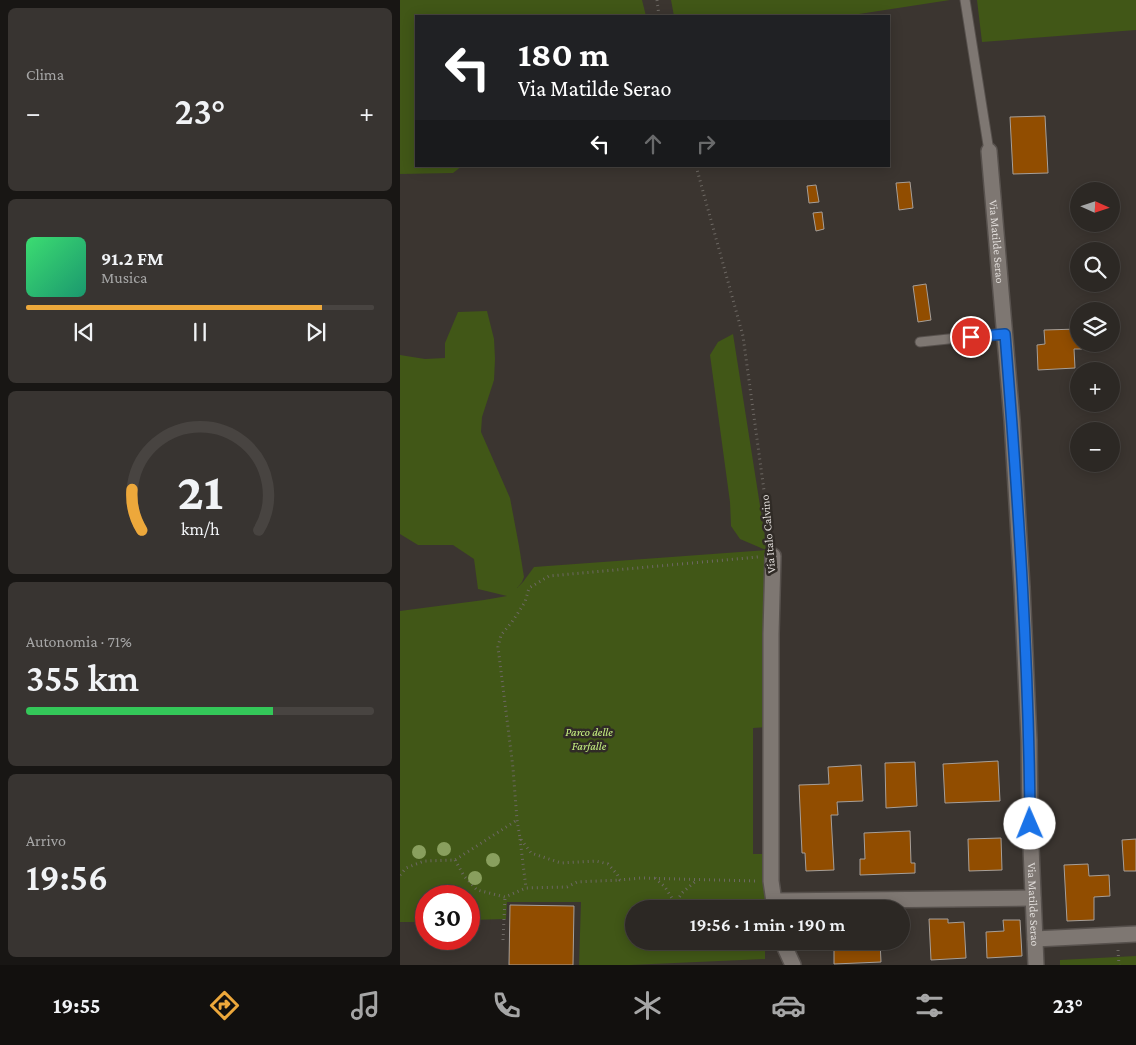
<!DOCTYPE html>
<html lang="it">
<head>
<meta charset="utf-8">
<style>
	body { margin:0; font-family:"Crimson Pro",serif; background:#383431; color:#f1f3f6; height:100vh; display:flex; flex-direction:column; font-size:19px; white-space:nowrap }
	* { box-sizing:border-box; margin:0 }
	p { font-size:16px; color:#a6a6a6 }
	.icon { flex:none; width:28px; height:28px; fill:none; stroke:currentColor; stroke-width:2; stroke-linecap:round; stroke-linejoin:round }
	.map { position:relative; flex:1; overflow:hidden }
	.details { display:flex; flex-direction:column; gap:8px; padding:8px; background:#181614; width:400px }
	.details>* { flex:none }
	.top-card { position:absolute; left:15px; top:15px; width:475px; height:152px; border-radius:0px; box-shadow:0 2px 12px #0003,0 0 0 1px #484441; background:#202124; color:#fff; overflow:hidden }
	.needle { width:32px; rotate:93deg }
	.buttons { position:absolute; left:670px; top:182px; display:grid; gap:10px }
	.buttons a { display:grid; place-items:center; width:50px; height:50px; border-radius:50%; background:#2c2824; box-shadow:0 2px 12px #0003,0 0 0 1px #484441; font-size:25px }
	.speed { position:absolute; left:15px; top:885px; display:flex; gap:10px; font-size:25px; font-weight:700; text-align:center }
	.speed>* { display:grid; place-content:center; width:65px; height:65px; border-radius:50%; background:#2c2824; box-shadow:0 2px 12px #0003,0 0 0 1px #484441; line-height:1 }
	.speed .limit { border:8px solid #d22; background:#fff; color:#111 }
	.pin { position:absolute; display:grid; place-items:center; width:42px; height:42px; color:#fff; margin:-21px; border:2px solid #fff; border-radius:50%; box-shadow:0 1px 5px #0007 }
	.me { position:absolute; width:55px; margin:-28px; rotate:359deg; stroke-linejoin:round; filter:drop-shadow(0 0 4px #0008) }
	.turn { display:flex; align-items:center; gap:18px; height:105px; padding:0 20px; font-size:22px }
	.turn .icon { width:65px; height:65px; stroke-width:2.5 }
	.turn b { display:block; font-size:35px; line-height:42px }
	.lanes { display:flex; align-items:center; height:48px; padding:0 20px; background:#0003; justify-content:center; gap:25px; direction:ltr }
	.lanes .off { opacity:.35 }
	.big { font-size:38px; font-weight:600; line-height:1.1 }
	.details .widget { flex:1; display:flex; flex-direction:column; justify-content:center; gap:8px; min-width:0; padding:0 18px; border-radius:8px; background:#383431 }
	.details .dial { align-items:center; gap:0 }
	.dial svg { height:130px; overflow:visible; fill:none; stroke:#484441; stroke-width:7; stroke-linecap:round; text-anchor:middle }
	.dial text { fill:#f1f3f6; stroke:none }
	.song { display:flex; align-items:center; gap:15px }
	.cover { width:60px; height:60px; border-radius:8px; background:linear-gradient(135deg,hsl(140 70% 55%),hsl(160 70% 35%)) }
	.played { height:5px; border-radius:2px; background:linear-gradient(90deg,#eda83b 85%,#484441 85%) }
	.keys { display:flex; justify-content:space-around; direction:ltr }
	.heat { display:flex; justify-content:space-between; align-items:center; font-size:28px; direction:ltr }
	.charge { height:8px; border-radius:4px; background:linear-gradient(90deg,#34c759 71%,#484441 0) }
	.trip { position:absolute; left:225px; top:900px; width:285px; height:50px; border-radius:25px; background:#2c2824; box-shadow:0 2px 12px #0003,0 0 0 1px #484441; font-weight:600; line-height:50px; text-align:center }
	.tab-bar { display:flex; height:80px; justify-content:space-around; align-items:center; background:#12100e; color:#a6a6a6 }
	.tab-bar .icon { width:35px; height:35px }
	.tab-bar .current { color:#eda83b }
	.tab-bar b { font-size:22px; color:#f1f3f6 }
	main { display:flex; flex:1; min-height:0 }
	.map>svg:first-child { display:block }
	.green { fill:#415717 }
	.building { fill:#914d00; stroke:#a69f99 }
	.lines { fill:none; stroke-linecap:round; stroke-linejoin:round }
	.lane-casing { stroke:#57514d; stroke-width:11 }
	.street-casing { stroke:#57514d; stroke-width:18 }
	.path { stroke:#6d6863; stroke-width:3; stroke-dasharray:1 4; stroke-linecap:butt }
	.lane { stroke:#7e7772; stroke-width:9 }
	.street { stroke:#7e7772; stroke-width:15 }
	.tree { fill:#899f5e }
	.route-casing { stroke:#114b97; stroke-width:12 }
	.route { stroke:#1a73e8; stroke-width:9 }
	.labels { text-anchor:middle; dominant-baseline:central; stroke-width:5; stroke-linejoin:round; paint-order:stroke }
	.street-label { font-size:12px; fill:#dedad7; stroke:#302b26 }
	.park-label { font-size:12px; font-style:italic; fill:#c9f584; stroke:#302b26 }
</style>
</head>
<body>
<main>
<section class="details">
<div class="widget"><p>Clima</p>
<div class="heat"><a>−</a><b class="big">23°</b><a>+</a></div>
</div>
<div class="widget">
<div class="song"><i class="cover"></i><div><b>91.2 FM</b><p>Musica</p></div></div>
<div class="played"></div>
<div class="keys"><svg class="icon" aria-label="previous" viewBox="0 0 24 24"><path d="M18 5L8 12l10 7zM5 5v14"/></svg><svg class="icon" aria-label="pause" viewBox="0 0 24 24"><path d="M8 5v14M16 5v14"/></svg><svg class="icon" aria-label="next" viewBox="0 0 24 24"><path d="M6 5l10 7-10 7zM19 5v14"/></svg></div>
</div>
<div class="widget dial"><svg viewBox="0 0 100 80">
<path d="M14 69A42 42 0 1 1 86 69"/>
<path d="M14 69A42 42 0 0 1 8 44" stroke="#eda83b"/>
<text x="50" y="56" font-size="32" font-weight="700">21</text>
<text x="50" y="72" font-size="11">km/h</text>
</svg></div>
<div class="widget"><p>Autonomia · 71%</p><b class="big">355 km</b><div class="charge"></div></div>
<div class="widget"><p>Arrivo</p><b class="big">19:56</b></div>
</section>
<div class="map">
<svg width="736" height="965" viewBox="0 0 736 965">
	<rect width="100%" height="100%" fill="#3b3530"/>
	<path class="green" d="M0 0H242L246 16H16V166H62L53 173 0 174Z
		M271 0H550L446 16H274Z
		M577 0H736V30L582 42Z
		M87 311 94 339 95 359 94 380 82 417 81 432 110 498 119 546 124 577 122 582 117 588 123 582 134 567 366 550 340 539 331 526 330 502 310 355 318 342 333 334 367 550V727L353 728V854H367L366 909H234V941H365V959L230 965H179L181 902H107L106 919 69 920V896H26V922H0V611L84 600 107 596 78 589 74 559 53 545H18L0 534V355L25 359 45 358V343L58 312Z
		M736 956V965H660V960Z"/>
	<path class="building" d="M645 116 648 173 613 174 610 117Z
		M510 182 513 208 499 210 496 183Z
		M416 185 419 202 409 203 407 186Z
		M422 212 424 229 416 231 413 213Z
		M526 284 531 320 518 322 513 286Z
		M679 329V344H682V349H674L675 368 638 370 637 345 645 344 644 330Z
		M598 761 600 801 545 803 543 764Z
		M515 762 517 806 486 808 485 763Z
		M461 765 463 801 437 802 438 815H431L434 870 406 871 405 853H402L399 785 429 784 428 767Z
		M510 831 511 863H515V873L460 875V859H465L464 833Z
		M601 838 602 870 569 871 568 839Z
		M736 839V871H724L722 840Z
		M688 864 689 876 709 875 710 896 694 897V920L667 921 664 865Z
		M110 905 174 906 173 965H109Z
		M529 919H548V923L564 922 566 958 531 960Z
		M603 920H620L622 956 587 958 586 932 604 931Z
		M434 941H480L481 962 434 964Z"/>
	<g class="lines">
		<g class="lane-casing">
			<path id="lane" d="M565 0 589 151
				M520 342 605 333"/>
		</g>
		<g class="street-casing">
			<g id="street">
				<path id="s1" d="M589 151 612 420 622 587 629 740 630 824 636 965"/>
				<path d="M373 556 371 634V881L375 909"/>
				<path d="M374 901 633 898"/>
				<path d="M635 939 736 934"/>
				<path d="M382 941 393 965"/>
			</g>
		</g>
		<path class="path" d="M257 0 259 16
			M296 166 343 336 371 542
			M120 839 126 888
			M55 860 64 876 77 890 105 897 126 888 167 887 177 882 220 880
			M0 875 6 868 24 861 55 860 117 820
			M255 878 265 887 275 903 283 892 297 880
			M355 881 241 878 220 880 217 874 208 864 196 861 161 863 131 853 120 838 117 820 113 768 98 647 101 635 112 622 125 602 129 588 149 576 358 557
			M103 940 105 897
			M718 950 719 965"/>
		<use href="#lane" class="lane"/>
		<use href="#street" class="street"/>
	</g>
	<g class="tree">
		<circle cx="44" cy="849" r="7"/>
		<circle cx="19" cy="852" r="7"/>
		<circle cx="93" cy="860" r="7"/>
		<circle cx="75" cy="878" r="7"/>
	</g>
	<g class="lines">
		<g class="route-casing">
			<path id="route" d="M571 337 605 334C618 497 629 661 630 824"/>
		</g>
		<use href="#route" class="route"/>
	</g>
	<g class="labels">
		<g class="street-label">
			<text stroke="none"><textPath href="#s1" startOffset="91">Via Matilde Serao</textPath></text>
			<text transform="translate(368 534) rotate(-95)">Via Italo Calvino</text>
			<text stroke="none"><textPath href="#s1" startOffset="755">Via Matilde Serao</textPath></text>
		</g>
		<g class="park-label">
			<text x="189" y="732">Parco delle<tspan x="189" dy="14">Farfalle</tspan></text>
		</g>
	</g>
</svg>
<div class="buttons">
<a><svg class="needle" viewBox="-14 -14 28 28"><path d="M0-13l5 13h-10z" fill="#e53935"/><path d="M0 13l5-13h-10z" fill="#a6a6a6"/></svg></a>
<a><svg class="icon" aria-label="search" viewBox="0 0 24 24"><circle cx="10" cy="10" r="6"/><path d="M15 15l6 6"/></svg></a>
<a><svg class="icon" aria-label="layers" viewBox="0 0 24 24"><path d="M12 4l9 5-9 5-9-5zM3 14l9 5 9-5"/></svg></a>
<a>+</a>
<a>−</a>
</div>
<div class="speed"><div class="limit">30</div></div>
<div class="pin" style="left:571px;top:337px;background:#d93025"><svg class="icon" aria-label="arrive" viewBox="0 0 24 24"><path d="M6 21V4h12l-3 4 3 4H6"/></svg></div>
<svg class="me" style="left:630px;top:824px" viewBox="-20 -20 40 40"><circle r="19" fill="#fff"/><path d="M0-13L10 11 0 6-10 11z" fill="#1a73e8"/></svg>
<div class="trip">19:56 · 1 min · 190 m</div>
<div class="top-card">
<div class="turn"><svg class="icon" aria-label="left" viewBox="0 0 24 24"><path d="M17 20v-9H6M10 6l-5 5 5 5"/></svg><div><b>180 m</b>Via Matilde Serao</div></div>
<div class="lanes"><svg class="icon" aria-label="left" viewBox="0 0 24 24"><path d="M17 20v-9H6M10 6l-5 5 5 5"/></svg><svg class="icon off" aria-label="ahead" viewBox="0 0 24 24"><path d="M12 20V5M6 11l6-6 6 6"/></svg><svg class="icon off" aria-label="right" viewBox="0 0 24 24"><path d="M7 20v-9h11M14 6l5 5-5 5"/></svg></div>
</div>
</div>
</main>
<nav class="tab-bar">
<b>19:55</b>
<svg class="icon current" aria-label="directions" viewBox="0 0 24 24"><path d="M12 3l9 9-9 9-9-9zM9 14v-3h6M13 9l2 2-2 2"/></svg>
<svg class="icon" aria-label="music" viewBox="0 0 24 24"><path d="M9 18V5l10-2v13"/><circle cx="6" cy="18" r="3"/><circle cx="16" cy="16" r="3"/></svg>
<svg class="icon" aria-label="phone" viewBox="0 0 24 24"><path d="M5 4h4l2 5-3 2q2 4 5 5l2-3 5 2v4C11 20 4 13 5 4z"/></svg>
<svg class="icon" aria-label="climate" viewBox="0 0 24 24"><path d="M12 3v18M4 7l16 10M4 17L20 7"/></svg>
<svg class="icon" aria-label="car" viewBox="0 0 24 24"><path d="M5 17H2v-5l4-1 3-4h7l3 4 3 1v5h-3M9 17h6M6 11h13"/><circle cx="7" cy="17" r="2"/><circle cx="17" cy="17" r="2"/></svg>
<svg class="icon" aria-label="filters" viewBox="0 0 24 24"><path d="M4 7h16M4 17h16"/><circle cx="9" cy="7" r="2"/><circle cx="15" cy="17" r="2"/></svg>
<b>23°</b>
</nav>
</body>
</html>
